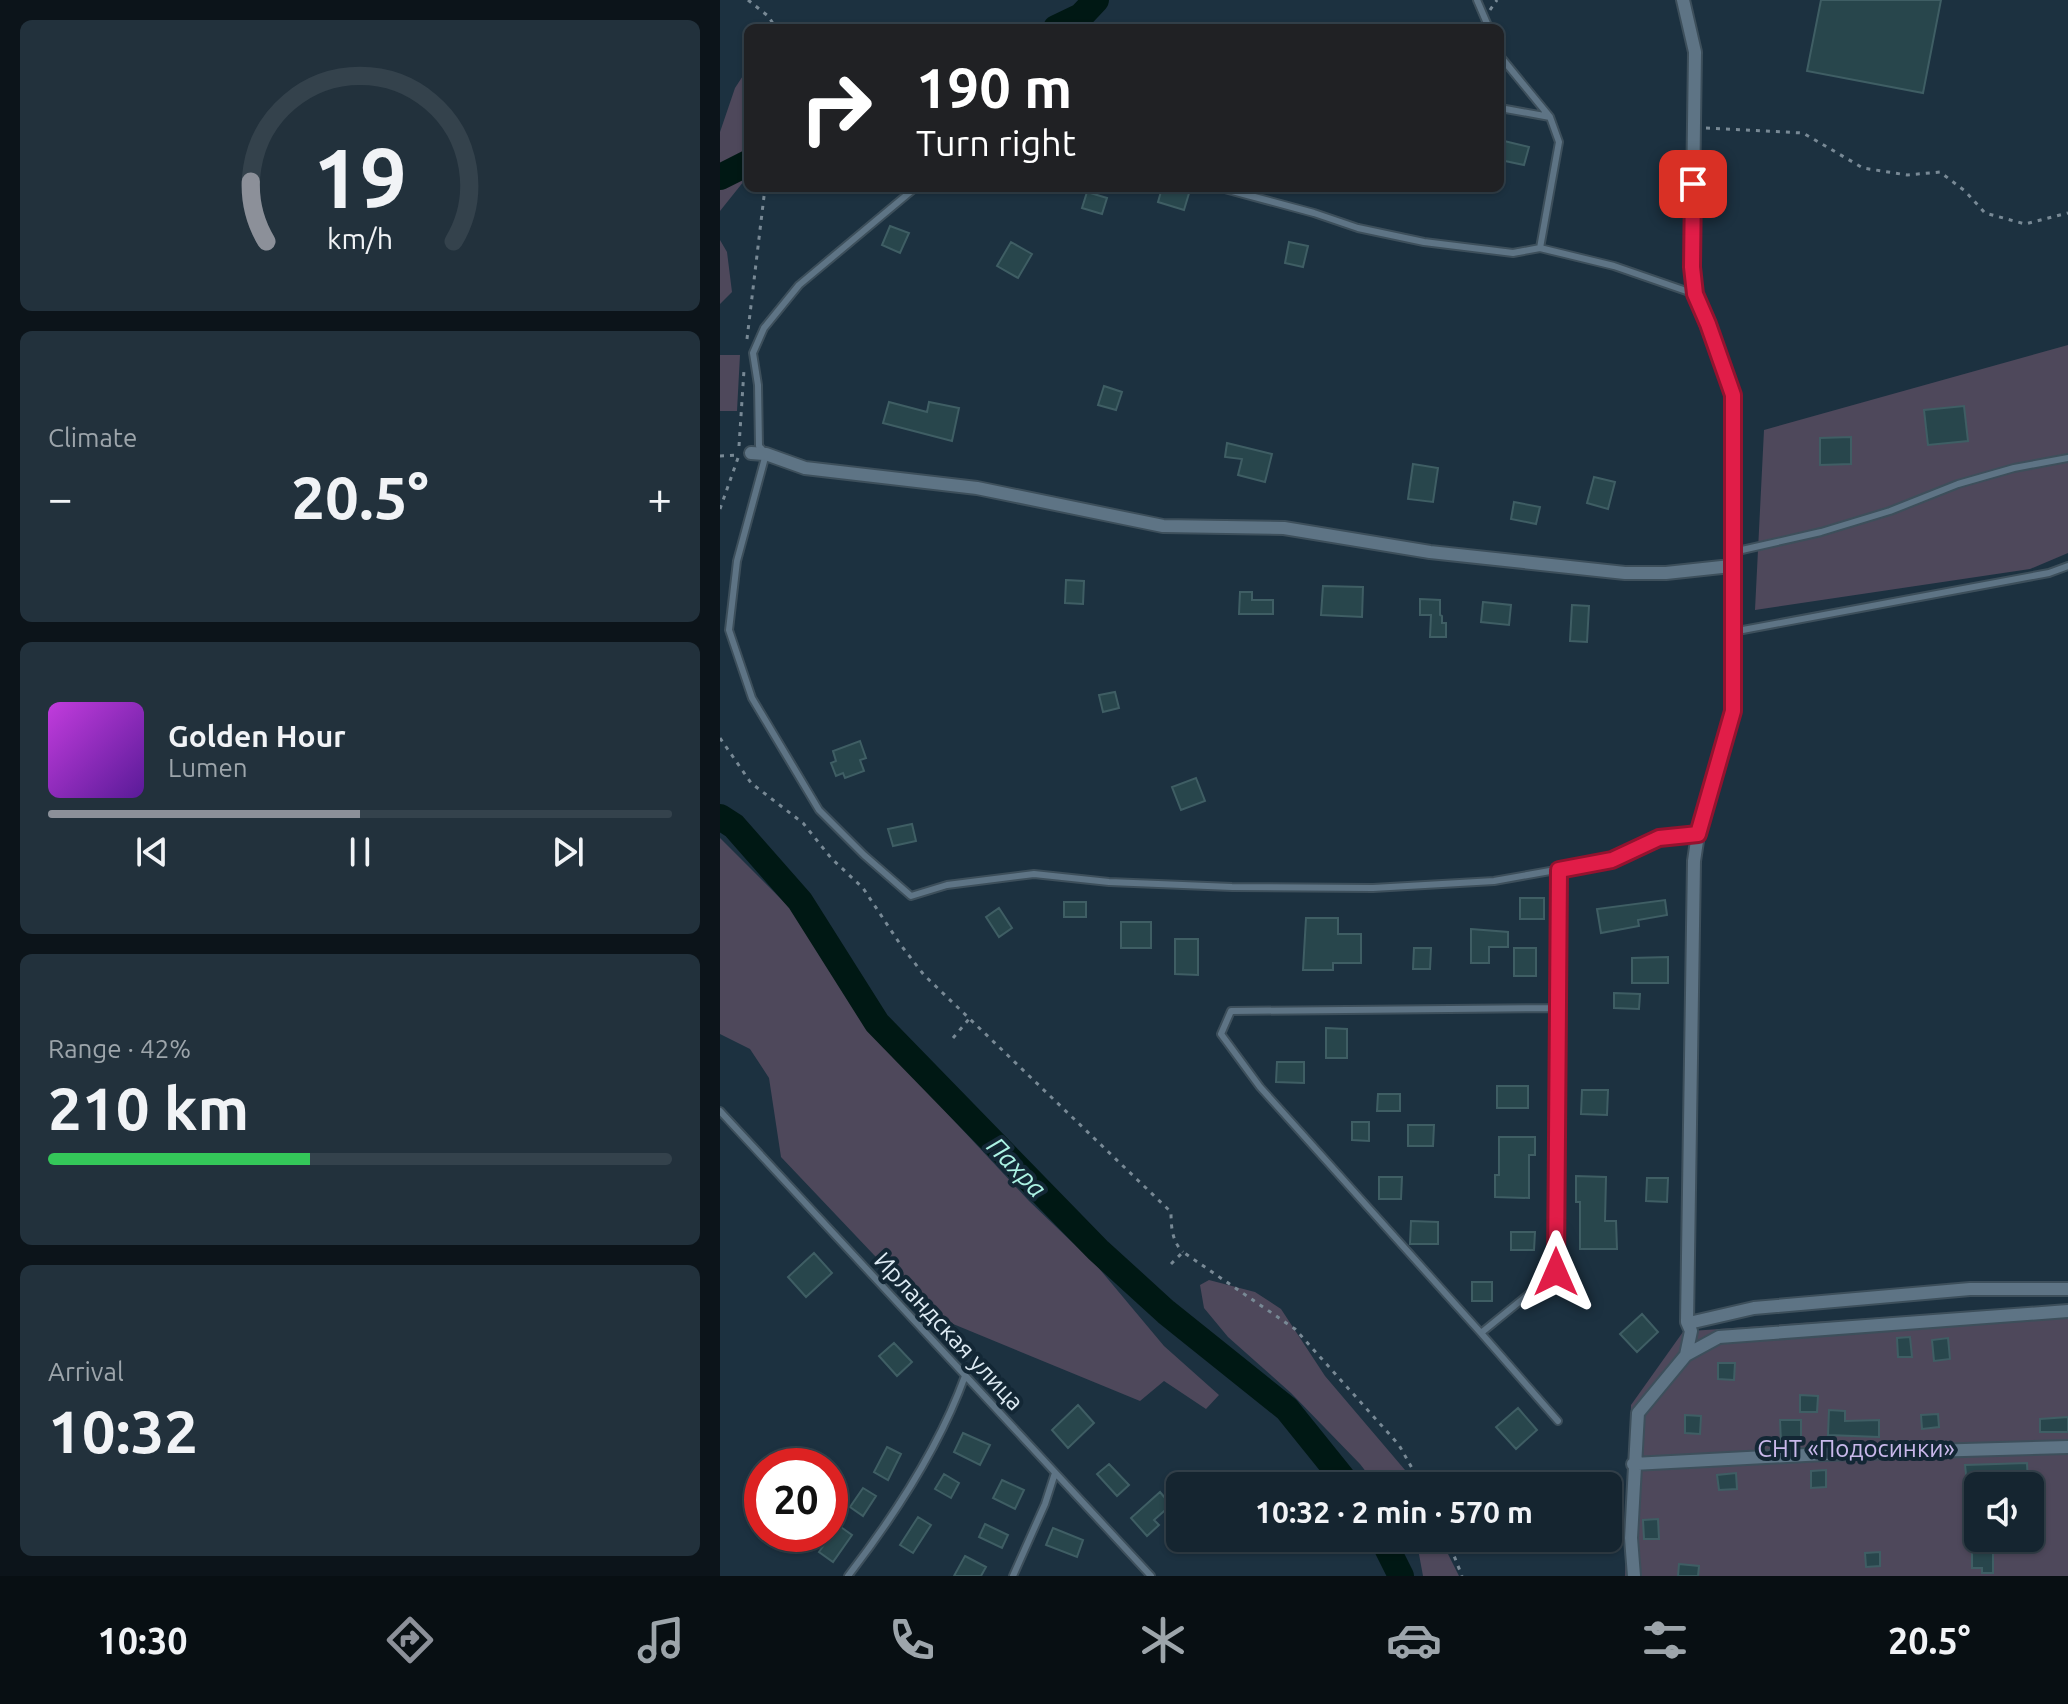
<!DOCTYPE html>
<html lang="en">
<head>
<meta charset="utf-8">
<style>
	body { margin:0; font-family:Ubuntu,sans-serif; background:#22313c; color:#f1f3f6; height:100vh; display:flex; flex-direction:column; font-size:30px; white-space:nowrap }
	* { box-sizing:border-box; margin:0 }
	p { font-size:26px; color:#9da5ab }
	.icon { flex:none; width:44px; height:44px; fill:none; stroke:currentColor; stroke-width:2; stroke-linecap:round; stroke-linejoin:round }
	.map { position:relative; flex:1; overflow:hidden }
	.sheet { display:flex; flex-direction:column; gap:20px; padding:20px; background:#0c141a; width:720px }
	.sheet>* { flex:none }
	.hud { position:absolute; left:24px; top:24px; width:760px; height:168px; border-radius:12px; box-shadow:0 2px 6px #0004,0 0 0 2px #34424c; background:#202124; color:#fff; overflow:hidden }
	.controls { position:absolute; left:1244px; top:1472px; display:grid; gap:16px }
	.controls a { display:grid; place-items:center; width:80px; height:80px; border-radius:12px; background:#152530; box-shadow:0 2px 6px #0004,0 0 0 2px #34424c; font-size:40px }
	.speed { position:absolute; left:24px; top:1448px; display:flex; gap:16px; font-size:40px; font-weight:700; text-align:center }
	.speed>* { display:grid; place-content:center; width:104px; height:104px; border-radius:50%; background:#152530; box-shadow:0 2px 6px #0004,0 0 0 2px #34424c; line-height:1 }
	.speed .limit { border:12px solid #d22; background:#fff; color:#111 }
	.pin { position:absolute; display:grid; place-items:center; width:68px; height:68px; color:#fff; margin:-34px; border-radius:16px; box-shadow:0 4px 12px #0006 }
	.me { position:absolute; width:88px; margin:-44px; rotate:0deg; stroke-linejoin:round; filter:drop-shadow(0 0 6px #0008) }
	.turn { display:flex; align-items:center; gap:28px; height:168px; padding:0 40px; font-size:36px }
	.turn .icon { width:104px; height:104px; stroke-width:2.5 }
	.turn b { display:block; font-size:56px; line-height:68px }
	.big { font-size:60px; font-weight:600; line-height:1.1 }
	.sheet .widget { flex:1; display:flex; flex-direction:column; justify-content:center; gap:12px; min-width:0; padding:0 28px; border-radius:12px; background:#22313c }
	.sheet .dial { align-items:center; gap:0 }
	.dial svg { height:208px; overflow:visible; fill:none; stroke:#34424c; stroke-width:7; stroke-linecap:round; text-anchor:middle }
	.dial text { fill:#f1f3f6; stroke:none }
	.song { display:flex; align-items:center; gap:24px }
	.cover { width:96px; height:96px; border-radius:12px; background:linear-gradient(135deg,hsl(290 70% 55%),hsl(270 70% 35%)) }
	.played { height:8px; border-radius:4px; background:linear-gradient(90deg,#8c9099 50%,#34424c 50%) }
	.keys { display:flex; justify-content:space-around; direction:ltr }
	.heat { display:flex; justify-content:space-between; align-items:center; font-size:44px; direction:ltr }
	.charge { height:12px; border-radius:6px; background:linear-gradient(90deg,#34c759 42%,#34424c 0) }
	.trip { position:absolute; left:446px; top:1472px; width:456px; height:80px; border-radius:12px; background:#152530; box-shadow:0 2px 6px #0004,0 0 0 2px #34424c; font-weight:600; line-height:80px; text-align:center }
	.dock { display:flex; height:128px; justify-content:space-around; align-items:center; background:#080f13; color:#9da5ab }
	.dock .icon { width:56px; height:56px }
	.dock .on { color:#8c9099 }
	.dock b { font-size:36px; color:#f1f3f6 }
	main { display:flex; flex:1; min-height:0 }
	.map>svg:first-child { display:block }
	.green { fill:#4e485b; fill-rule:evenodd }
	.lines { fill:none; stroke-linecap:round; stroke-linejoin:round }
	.river { stroke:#001814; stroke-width:26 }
	.building { fill:#28464c; stroke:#3f5e64; stroke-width:2 }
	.service-casing { stroke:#3d4f5b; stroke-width:10 }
	.minor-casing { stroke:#3d4f5b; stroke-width:16 }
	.path { stroke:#788995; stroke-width:3; stroke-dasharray:4 6; stroke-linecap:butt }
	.service { stroke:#5e7485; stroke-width:6 }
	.minor { stroke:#5e7485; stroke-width:12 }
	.route-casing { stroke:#92132f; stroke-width:20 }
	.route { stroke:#e11d48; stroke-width:14 }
	.labels { text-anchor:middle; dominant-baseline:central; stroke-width:8; stroke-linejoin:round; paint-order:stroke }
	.street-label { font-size:24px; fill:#ddeaf3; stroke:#132735 }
	.park-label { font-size:24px; fill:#c9b8eb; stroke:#132735 }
	.water-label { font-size:26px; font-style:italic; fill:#acf3e4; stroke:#132735 }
</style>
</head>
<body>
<main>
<section class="sheet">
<div class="widget dial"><svg viewBox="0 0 100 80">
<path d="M14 69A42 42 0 1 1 86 69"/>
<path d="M14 69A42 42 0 0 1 8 46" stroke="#8c9099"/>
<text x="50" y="56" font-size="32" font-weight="700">19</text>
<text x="50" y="72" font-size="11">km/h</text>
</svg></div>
<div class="widget"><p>Climate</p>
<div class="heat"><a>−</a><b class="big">20.5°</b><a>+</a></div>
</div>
<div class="widget">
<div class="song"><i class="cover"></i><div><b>Golden Hour</b><p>Lumen</p></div></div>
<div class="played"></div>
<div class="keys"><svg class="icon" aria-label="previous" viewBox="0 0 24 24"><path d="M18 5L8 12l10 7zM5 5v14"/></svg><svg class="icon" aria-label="pause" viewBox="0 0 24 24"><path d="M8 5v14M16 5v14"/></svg><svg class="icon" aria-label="next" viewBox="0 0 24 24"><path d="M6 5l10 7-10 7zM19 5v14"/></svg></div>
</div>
<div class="widget"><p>Range · 42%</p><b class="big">210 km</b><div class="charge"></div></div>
<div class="widget"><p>Arrival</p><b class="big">10:32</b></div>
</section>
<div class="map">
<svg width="1348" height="1576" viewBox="0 0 1348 1576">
	<rect width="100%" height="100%" fill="#1c3140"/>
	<path class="green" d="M28 68V176L0 211V132L15 88Z
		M0 240 7 252 12 292 0 304Z
		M1348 345V553L1310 569 1035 610 1044 430Z
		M0 355H20L17 411H0Z
		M0 838 84 922 118 980 225 1111 309 1201 377 1266 444 1346 499 1395 486 1409 444 1381 420 1401 221 1319 154 1255 61 1157 49 1078 30 1049 0 1034Z
		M489 1280 535 1292 561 1309 605 1376 685 1470 693 1486H657L640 1464 571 1393 508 1337 484 1308 480 1285Z
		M1348 1304V1576H905L911 1405 970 1322 971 1331ZM1258 1486H1310V1538H1258Z
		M696 1538H720L739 1576H703Z"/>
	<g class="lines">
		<path class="river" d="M336 28 361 16 376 0
			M0 177 28 163
			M0 817 14 826 80 901 157 1023 378 1250 446 1312 567 1409 629 1486
			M662 1538 681 1576"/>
	</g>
	<path class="building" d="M1101 0H1221L1203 93 1087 71Z
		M780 140 809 147 804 165 780 160Z
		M442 188 470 190 464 210 438 202Z
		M367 192 387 198 382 214 362 208Z
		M170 226 189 233 180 253 162 245Z
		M291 242 312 254 298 278 277 266Z
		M569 242 588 246 583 267 565 263Z
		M384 386 402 392 396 410 378 405Z
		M169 402 207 412 209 402 239 408 232 441 163 423Z
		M1244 406 1248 441 1208 445 1204 410Z
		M1131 437V464L1100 465V438Z
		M507 443 552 454 545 482 518 475 522 459 505 457Z
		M693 464 718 468 713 502 688 499Z
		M874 477 895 482 888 509 867 503Z
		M794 502 820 507 816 524 791 519Z
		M346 580 364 581 363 604 345 603Z
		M603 586 643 587 642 617 601 615Z
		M520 592H532V600H553V614H519Z
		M700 599 720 600V615L722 616V623H726V637H710L711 615H700Z
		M763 602 791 605 789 625 761 622Z
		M852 605 869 606 867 642 850 641Z
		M395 692 399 708 383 712 379 695Z
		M140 741 146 758 140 760 144 771 125 778 123 773 116 776 111 763 116 761 113 751Z
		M476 778 485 801 461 810 452 787Z
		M192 824 196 841 173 846 168 829Z
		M800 898H824V919H800Z
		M945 900 947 915 918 920 919 926 881 933 877 909Z
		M344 902H366V917H344Z
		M279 908 292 928 279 937 266 917Z
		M586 918H618V934H641V963H613V970H583Z
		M401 922H431V948H401Z
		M751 929 788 932V947H769V963H751Z
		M455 939H478V975L455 974Z
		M694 948H711L710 969H693Z
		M794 948H816V976H794Z
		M948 957V983H912V958Z
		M894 993 920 994 919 1009 894 1008Z
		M606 1028 627 1029V1058H606Z
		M557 1062H584V1083L556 1082Z
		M777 1086H808V1108H777Z
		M862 1090H888L887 1115 861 1114Z
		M658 1094H680V1111H657Z
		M632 1122H649V1141L632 1140Z
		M688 1125H714L713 1146H688Z
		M779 1137H815V1155H809V1198L775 1197V1175H779Z
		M856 1176 886 1177 885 1221H896L897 1249H860V1202H856Z
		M659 1177H682L681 1199H659Z
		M927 1178H948L947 1202 926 1201Z
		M691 1221 718 1222V1244H690Z
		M791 1232H815L814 1250H791Z
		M94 1253 112 1273 86 1297 68 1277Z
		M752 1282H772V1301H752Z
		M922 1314 938 1332 917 1352 900 1334Z
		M1190 1337 1192 1357H1178L1177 1338Z
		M1228 1338 1230 1359 1214 1361 1212 1340Z
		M174 1343 192 1362 177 1376 159 1356Z
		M998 1363H1015L1014 1380 998 1379Z
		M1080 1395 1098 1396 1097 1412H1080Z
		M358 1405 374 1423 348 1448 332 1430Z
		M798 1408 817 1430 796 1449 776 1427Z
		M1109 1410 1125 1411V1421L1159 1420V1437L1108 1435Z
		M1218 1414 1219 1427 1202 1429 1201 1415Z
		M965 1415 981 1416 980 1434 965 1433Z
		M1348 1417V1432H1320V1419Z
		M1060 1420H1081V1442H1061Z
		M243 1433 270 1445 260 1465 234 1452Z
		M167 1447 181 1454 168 1480 154 1472Z
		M1307 1463 1308 1483 1283 1484V1480L1247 1483 1245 1465Z
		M389 1464 409 1485 397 1496 377 1474Z
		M1106 1470V1487L1091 1488V1471Z
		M1016 1473 1017 1489 999 1490 997 1475Z
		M224 1474 239 1483 231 1498 215 1489Z
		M282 1480 304 1490 295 1509 273 1498Z
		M143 1488 156 1496 143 1516 130 1507Z
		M440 1492 451 1505 434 1520 439 1525 427 1536 411 1518Z
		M198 1517 211 1525 193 1553 180 1545Z
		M938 1519 939 1539H924L923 1520Z
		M265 1524 288 1535 282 1548 259 1537Z
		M118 1525 132 1535 113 1562 99 1552Z
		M333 1528 363 1540 357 1557 326 1545Z
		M1260 1539H1273V1573H1262V1568H1252V1551H1261Z
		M1160 1552V1566L1146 1567 1145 1553Z
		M245 1556 266 1567 261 1576H234Z
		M959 1564 979 1566 978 1576H958Z"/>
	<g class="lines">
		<g class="service-casing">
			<path id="service" d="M757 0 769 28
				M780 56 830 117 839 142 820 248
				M780 108 830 117
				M195 188 79 285 44 328 33 353 38 385 39 446 46 454 17 561 9 630 32 698 99 810 144 855 191 896 227 885 314 874 389 882 512 887 653 888 774 881 892 860 939 838 978 834
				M501 188 594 213 638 228 704 242 793 253 820 248 894 266 975 294
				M1013 552 1101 532 1170 511 1238 484 1294 468 1348 458
				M1012 632 1329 573 1348 566
				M0 1111 431 1576
				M761 1333 540 1087 501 1034 511 1011 838 1008
				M838 1421 761 1333 836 1272 839 870
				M128 1576C175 1515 219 1448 245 1376
				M293 1576 325 1504 335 1473"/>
		</g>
		<g class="minor-casing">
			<path id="minor" d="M31 453 46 454 85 468 257 488 443 526 564 528 710 552 905 573H946L1011 566 1013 395 975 294 972 267 975 52 963 0
				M969 1323 1034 1308 1250 1289H1348
				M966 1355 999 1337 1348 1311
				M913 1464 1104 1454 1348 1447
				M914 1576 911 1538 918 1413 966 1355 971 1331 967 1322 974 861 978 834 1013 711 1011 566"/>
		</g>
		<path class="path" d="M28 0 48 16 56 28
			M770 10 777 0
			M986 128 1083 133 1143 168 1187 175 1220 172 1245 191 1265 213 1305 224 1348 213
			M27 339 45 188
			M19 446 24 370
			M0 456 19 455
			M0 509 18 458
			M0 738 31 783 83 823 111 858 143 888 180 944 204 975 451 1212C451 1226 452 1242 463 1252
			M233 1038 249 1019
			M451 1264 463 1252 575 1329 679 1445 702 1486
			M727 1538 742 1576"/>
		<use href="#service" class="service"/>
		<use href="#minor" class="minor"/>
	</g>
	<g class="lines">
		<g class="route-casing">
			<path id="route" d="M836 1272 839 870 892 860 939 838 978 834 1013 711V395L988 324 975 294 972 267 973 184"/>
		</g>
		<use href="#route" class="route"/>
	</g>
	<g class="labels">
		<g class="street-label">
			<text transform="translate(229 1331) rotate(47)">Ирландская улица</text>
		</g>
		<g class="park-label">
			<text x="1136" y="1448">СНТ «Подосинки»</text>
		</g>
		<g class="water-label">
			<text transform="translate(297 1167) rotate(46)">Пахра</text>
		</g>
	</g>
</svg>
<div class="controls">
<a><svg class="icon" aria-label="sound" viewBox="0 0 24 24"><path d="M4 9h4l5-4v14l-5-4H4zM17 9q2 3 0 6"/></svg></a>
</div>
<div class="speed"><div class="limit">20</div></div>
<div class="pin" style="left:973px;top:184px;background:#d93025"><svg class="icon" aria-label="arrive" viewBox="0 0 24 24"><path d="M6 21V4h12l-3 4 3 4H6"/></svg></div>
<svg class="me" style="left:836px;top:1272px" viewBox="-20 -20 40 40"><path d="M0-17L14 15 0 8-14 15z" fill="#e11d48" stroke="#fff" stroke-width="4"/></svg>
<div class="trip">10:32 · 2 min · 570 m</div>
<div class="hud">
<div class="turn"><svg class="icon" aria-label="right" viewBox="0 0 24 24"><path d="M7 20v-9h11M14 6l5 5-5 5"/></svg><div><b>190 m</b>Turn right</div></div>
</div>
</div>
</main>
<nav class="dock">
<b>10:30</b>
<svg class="icon on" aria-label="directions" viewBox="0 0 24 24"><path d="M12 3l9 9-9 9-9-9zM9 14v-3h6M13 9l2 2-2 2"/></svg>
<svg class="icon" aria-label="music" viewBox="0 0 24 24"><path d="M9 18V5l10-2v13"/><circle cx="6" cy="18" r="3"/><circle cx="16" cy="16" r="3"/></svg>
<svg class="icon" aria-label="phone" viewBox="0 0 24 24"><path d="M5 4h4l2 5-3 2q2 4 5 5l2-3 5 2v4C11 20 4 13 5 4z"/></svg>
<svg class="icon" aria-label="climate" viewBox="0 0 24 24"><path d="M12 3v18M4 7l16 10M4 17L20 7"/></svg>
<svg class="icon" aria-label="car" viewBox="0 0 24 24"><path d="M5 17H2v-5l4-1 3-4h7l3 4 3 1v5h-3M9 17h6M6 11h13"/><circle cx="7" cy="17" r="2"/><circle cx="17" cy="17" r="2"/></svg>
<svg class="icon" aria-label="filters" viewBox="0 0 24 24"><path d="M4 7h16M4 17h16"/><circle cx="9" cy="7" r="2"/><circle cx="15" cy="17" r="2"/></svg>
<b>20.5°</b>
</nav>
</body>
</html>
